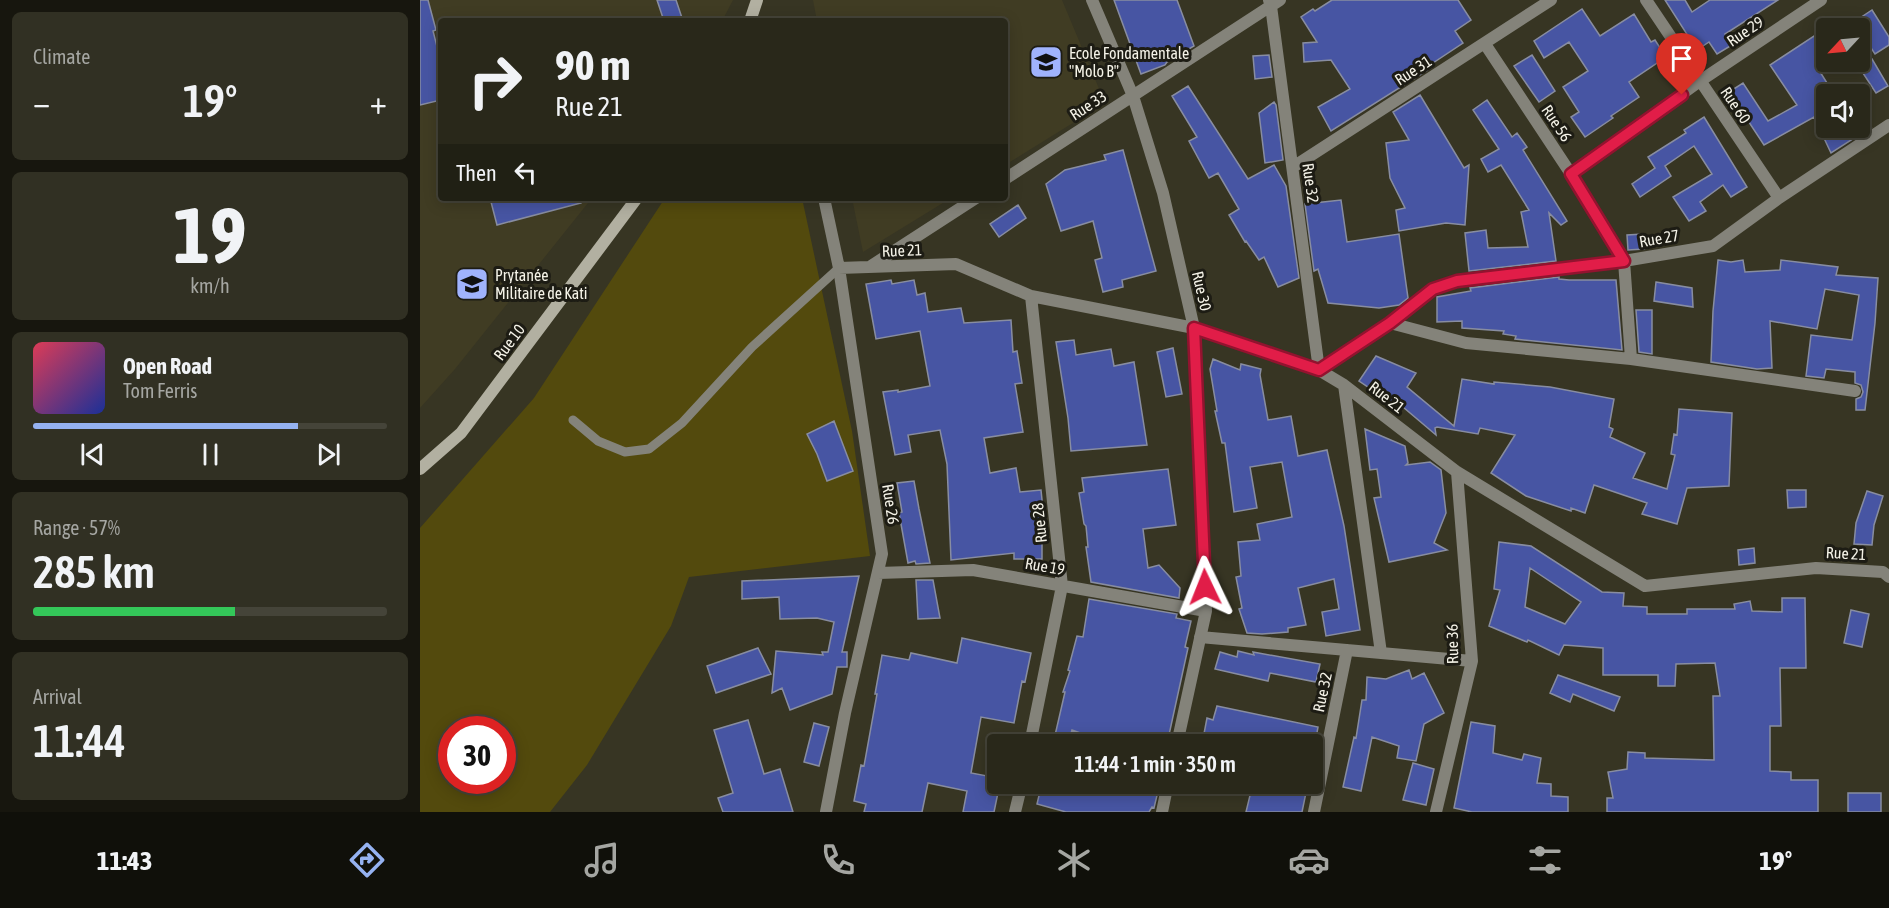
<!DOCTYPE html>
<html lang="en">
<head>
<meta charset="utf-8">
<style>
	body { margin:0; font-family:"Asap Condensed",sans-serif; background:#313023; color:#f1f3f6; height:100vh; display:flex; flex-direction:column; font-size:22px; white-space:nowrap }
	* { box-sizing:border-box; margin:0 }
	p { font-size:20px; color:#a5a6a2 }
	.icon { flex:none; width:33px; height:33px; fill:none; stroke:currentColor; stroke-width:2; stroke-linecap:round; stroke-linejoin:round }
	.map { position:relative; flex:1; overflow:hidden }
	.drawer { display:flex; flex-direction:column; gap:12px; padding:12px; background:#17160e; width:420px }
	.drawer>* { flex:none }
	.top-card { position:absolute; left:18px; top:18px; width:570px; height:183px; border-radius:6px; box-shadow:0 3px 15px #0003,0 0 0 2px #454439; background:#29281a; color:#f1f3f6; overflow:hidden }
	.needle { width:39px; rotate:244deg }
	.buttons { position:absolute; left:1396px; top:18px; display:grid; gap:12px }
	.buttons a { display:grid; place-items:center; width:54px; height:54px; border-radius:6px; background:#29281a; box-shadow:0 3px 15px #0003,0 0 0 2px #454439; font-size:30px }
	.speed { position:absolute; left:18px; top:716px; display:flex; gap:12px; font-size:30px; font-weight:700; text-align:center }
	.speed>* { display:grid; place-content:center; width:78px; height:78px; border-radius:50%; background:#29281a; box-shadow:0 3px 15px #0003,0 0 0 2px #454439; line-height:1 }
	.speed .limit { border:9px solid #d22; background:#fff; color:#111 }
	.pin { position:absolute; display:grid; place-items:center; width:51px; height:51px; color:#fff; margin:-62px -26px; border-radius:50% 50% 50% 0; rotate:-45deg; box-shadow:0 0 6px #0007 }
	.pin .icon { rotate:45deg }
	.me { position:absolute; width:66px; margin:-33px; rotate:358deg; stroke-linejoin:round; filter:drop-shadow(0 0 4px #0008) }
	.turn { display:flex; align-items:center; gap:21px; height:126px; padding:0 18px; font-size:27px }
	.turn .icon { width:78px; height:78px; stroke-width:2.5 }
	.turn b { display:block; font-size:42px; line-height:51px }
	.then { display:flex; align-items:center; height:57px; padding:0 18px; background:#0003; gap:12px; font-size:22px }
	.big { font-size:45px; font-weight:600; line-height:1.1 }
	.drawer .widget { flex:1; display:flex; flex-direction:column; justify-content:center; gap:9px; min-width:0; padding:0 21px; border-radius:9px; background:#313023 }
	.drawer .dial { align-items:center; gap:0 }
	.dial b { font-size:78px; line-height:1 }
	.song { display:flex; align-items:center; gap:18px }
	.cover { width:72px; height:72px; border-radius:9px; background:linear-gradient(135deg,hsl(350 70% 55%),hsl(230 70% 35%)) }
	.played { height:6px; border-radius:3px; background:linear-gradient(90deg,#95b2f1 75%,#454439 75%) }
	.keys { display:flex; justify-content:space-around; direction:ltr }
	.heat { display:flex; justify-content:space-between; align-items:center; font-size:33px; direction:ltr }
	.charge { height:9px; border-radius:4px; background:linear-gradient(90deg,#34c759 57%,#454439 0) }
	.trip { position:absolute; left:567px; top:734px; width:336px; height:60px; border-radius:6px; background:#29281a; box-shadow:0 3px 15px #0003,0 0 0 2px #454439; font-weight:600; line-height:60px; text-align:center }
	.menu { display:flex; height:96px; justify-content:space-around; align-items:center; background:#10100a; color:#a5a6a2 }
	.menu .icon { width:42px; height:42px }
	.menu .selected { color:#95b2f1 }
	.menu b { font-size:27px; color:#f1f3f6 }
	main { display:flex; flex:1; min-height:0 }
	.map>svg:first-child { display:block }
	.built { fill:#403c23 }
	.pitch { fill:#534a0d; fill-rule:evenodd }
	.building { fill:#4755a3; stroke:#888da1; stroke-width:1.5; fill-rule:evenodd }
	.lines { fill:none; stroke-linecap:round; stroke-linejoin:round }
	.service { stroke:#84837a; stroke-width:9 }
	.minor { stroke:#84837a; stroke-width:12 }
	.secondary { stroke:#b2b0a1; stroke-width:12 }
	.route-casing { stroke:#92132f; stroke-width:15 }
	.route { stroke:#e11d48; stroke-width:10 }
	.labels { text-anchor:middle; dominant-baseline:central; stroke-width:6; stroke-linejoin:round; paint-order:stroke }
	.street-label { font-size:16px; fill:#f5f3e8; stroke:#1d1c14 }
	.poi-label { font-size:16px; fill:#f5f3e8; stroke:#1d1c14; text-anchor:start }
</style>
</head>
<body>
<main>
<section class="drawer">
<div class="widget"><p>Climate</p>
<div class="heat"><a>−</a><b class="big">19°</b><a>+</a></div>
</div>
<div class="widget dial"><b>19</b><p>km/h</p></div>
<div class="widget">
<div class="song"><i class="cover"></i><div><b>Open Road</b><p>Tom Ferris</p></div></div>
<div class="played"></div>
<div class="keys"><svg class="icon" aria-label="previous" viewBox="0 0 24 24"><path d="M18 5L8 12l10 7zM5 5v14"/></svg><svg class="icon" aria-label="pause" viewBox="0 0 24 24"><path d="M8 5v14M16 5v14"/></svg><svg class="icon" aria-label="next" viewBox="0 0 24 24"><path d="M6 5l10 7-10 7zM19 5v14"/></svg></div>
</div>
<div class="widget"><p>Range · 57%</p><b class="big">285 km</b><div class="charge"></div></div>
<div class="widget"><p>Arrival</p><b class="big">11:44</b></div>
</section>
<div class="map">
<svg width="1469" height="812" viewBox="0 0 1469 812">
	<rect width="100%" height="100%" fill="#373523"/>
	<path class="built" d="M0 0H313L302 21H21V198H172L35 369 0 408Z
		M393 0H642L685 103 585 165V21H397Z
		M432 198H531L443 252Z"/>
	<path class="pitch" d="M245 198H382L432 431 450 556 269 577 251 626 167 765 130 812H0V528L114 398ZM32 729H82V780H32Z"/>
	<path class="building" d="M0 0H8L16 30 13 31 21 62V100L0 105Z
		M237 0H256L263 21H244Z
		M694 0H757L774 46 747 62 745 65 721 74Z
		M912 0H1038L1051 20 1035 31 1043 43 1010 65 1011 68 911 131 898 107 930 89 911 60 884 62 883 43 897 42 881 17 893 9 895 11Z
		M1245 0H1265L1272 12 1290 0H1358L1305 34 1312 45 1297 54 1289 42 1277 50Z
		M1162 9 1180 36 1214 14 1231 42 1235 40 1246 57 1209 82 1219 97 1191 116 1193 118 1165 137 1151 117 1159 112 1143 87 1168 71 1149 42 1124 58 1114 41Z
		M1452 10 1469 37V45L1455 54 1434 22Z
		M1394 36 1407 56V61L1397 67 1407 83V128H1450L1411 153 1394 117 1344 145 1309 92 1323 83 1348 121 1377 105 1350 65Z
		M849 55 852 77 835 79 833 56Z
		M1112 55 1135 91 1119 102 1094 66Z
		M1452 59 1468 86 1456 93 1439 67Z
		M768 86 828 179 854 165 866 186 879 278 858 287 844 257 839 260 826 241 825 242 809 215 819 209 798 173 789 178 769 141 777 137 752 96Z
		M1000 95 1044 168 1049 165 1045 225 1026 223 979 231 976 210 985 208 970 178 966 143 989 140 973 112Z
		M1067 100 1092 137 1097 133 1107 147 1103 150 1147 221 1141 225 1129 213 1136 261 1049 271 1045 233 1066 230 1068 248 1108 247 1101 212 1109 210 1081 165 1068 172 1061 159 1079 149 1053 110Z
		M854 102 856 105 863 160 845 163 839 113Z
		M1284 117 1327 187 1311 197 1303 185 1280 202 1286 211 1269 221 1253 197 1292 174 1274 146 1245 166 1251 176 1220 197 1212 184 1235 168 1228 157 1266 133 1264 130Z
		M703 150 736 271 702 280 703 287 683 292 675 260 682 258 673 221 641 231 626 184 645 170 686 160 684 155Z
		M70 198H160L161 203 77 225Z
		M921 200 927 242 979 234 988 298 979 305 959 308 908 303 898 269 894 271 885 204Z
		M598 205 606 218 579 237 570 224Z
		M1223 234 1224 249 1208 250 1207 235Z
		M1298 260 1311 262 1323 260 1325 272 1360 270 1361 260 1418 267 1416 275 1458 278 1455 323 1445 410H1436V399L1441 397 1443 392 1441 385 1435 383V372L1406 369 1404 378 1386 376 1391 335 1432 340 1439 295 1405 289 1397 329 1350 321 1352 368 1337 369 1291 362 1293 311Z
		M1139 277V279L1149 280H1196L1202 350 1095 339 1096 336 1083 334 1084 331 1042 328V321L1017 322V297L1051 291 1050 288Z
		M471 280 472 284 494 280 497 295 505 293 508 312 541 308 544 323 591 320 593 352 597 351 602 383 595 384 603 432 564 438 570 473 596 468 600 492 621 490 625 529H622V559H594V553L531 560 527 464 520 430 488 435 491 452 475 455 463 392 478 390V392L510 386 500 331 456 339 446 284Z
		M1236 282 1272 288 1273 307 1234 301Z
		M1216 310H1232V354L1219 352Z
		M654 340 656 355 691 349 694 366 714 362 727 445 651 451 648 418 636 342Z
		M753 348 762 394 746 397 737 352Z
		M956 356 996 373 987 387 1034 426 1042 379 1074 384V382L1130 387 1194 399 1189 427 1193 429 1190 437 1225 453 1213 478 1247 489 1255 455 1251 454 1254 434 1257 435 1259 409 1312 413 1309 486 1267 488 1257 524 1222 514 1227 503 1174 485 1165 513 1151 508V511L1106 496 1071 473 1095 435 1060 428 1058 434 1017 427 1015 428 1016 435 977 402 978 407 939 381Z
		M793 359 820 370 821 364 841 369 840 375 848 420 871 416 878 456 907 450 924 526 940 630 906 636 902 612 919 609 914 579 878 588 886 625 868 628V632L842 634 827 633 819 609 822 608 816 577 821 576 818 542 840 540 837 524 872 517 862 462 830 467 837 508 814 512 805 443H802L795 411H797L790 369Z
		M414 421 433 471 407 481 397 454 387 434Z
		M945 429 985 446 988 463 986 465 1010 462 1021 470 1026 513 1014 543 1027 550 969 562 954 498 961 497 957 469 950 470Z
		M748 469 756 525 723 529 728 568 739 565 760 588 759 598 671 582 666 547H668L666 526 664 524 659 493 664 492 662 478Z
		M494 481 499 509 510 563 496 564 495 561 488 563 479 513 482 512 477 483Z
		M1367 490H1386V507L1368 508Z
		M1447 491 1463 496 1454 525 1452 545 1434 544 1436 523Z
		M1079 542 1111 546 1182 592 1204 593 1203 606 1227 607V614H1267V609H1315L1314 604 1330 601 1332 611 1362 612V598H1385L1386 668H1360L1361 726H1350V771L1371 772V780H1398V812H1187V798H1193L1188 772 1207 769 1208 752 1225 753V758L1294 760 1293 696H1300L1295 663 1256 664 1255 686H1238V675H1183V648L1144 645 1139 655 1108 640 1107 642 1069 626 1080 590 1074 589ZM1110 568 1161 602 1145 624 1105 607Z
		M1334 548 1335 563 1319 565 1318 550Z
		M439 576 422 652H427V667H417L412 694 370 710 362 688 352 693 356 651 403 655 402 652H408L414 622 397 618 360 619 359 597 322 599V581Z
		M496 580H513L520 618 498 619Z
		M669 599 757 614 756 618 771 621 765 647 768 648 747 744H691L652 730 648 744H633L645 692H643L650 671 648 670 657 636 663 637Z
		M1431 610 1449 614 1442 647 1424 643Z
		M542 638 611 653 605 682 602 681 594 723 561 717 551 773 578 778V783H580L574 812H543L547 791 508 783 502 812H444L446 804 434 801 441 765 444 766 457 694H455L462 655 489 660 491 653 537 663Z
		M338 648 351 674 296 693 287 666Z
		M818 651 834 655 833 652 900 664 896 682 850 673 848 681 795 669 800 652 817 657Z
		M989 670 992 679 1004 673 1024 713 1004 724 996 761 977 758 979 746 952 737 941 791 923 787 934 737 936 738 942 700H946L947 677 966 679Z
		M1138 675 1200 697 1194 711 1153 694 1150 702 1130 693Z
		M797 706 898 727 895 744H782L787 718 793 720Z
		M328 720 344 774 360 769 373 812H303L298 798 313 793 294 730Z
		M1051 722 1075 726 1073 753 1102 760 1104 754 1121 758 1117 783 1131 784V796L1148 797V812H1052L1034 808Z
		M394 723 409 727 399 766 384 762Z
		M993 763 1014 769 1006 805 983 800Z
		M622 783H643L667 791 669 783H740L734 808 732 807 729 812H646L617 804Z
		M833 783H888L882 812H826Z
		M1428 793H1461V812H1428Z"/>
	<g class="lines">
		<path class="service" d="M153 420 178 441 205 452 229 449 262 423 332 347 419 268"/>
		<path class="minor" d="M672 0 713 96 743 193 774 328 786 611 757 744
			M849 0 851 6 899 370 970 323 1013 289 1037 281 1204 261 1293 246 1359 198 1469 125
			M1226 0 1359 198
			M1065 44 1151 174 1204 261 1211 359
			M873 167 1131 0
			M1151 174 1280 81 1401 0
			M585 179 860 0
			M404 198 419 268 462 554 425 713 406 812
			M451 266 556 198
			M419 268 536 264 611 296 774 328 899 370 924 385 1037 472 1225 586 1396 568 1463 572 1469 577
			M970 323 1046 343 1211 359 1435 391
			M924 385 961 653
			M458 573 553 570 786 611
			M780 637 1052 661
			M610 744 642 586 611 296
			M595 812 602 783
			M742 812 748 783
			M894 812 927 650
			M1016 812 1052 661 1037 472"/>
		<path class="secondary" d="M330 21 337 0
			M0 469 41 433 217 198"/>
	</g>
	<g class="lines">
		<g class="route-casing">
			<path id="route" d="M785 587 774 328 899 370 970 323 1013 289 1037 281 1204 261 1151 174 1262 95"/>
		</g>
		<use href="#route" class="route"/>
	</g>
	<defs>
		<g id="school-square" transform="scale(1.725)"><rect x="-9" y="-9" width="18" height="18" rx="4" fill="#a0b3fd" stroke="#1d1c14"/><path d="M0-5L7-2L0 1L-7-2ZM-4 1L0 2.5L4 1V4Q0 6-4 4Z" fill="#111"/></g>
	</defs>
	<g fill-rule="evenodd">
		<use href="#school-square" x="626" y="62"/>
		<use href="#school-square" x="52" y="284"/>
	</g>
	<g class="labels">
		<g class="street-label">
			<text transform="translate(1325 31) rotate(-34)">Rue 29</text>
			<text transform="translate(993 70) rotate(-33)">Rue 31</text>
			<text transform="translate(668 105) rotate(-33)">Rue 33</text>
			<text transform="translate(1316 105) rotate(56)">Rue 60</text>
			<text transform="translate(1137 123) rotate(56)">Rue 56</text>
			<text transform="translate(891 183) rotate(82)">Rue 32</text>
			<text transform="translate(1239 238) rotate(-10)">Rue 27</text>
			<text transform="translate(482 250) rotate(-2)">Rue 21</text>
			<text transform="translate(782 291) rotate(77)">Rue 30</text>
			<text transform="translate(89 342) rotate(-53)">Rue 10</text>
			<text transform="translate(967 397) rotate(38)">Rue 21</text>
			<text transform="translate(471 504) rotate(81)">Rue 26</text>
			<text transform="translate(619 523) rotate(-96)">Rue 28</text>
			<text transform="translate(1426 553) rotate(3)">Rue 21</text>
			<text transform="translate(625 566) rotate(10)">Rue 19</text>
			<text transform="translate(1032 644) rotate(-91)">Rue 36</text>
			<text transform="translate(902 692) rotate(-78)">Rue 32</text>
		</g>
		<g class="poi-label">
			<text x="649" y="53">Ecole Fondamentale<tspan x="649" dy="18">"Molo B"</tspan></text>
			<text x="75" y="275">Prytanée<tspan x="75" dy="18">Militaire de Kati</tspan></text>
		</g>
	</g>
</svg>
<div class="buttons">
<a><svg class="needle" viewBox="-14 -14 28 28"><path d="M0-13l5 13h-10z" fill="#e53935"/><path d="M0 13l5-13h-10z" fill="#a5a6a2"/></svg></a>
<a><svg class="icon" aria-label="sound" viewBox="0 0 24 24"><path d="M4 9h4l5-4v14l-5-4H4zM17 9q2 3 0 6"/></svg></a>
</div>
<div class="speed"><div class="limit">30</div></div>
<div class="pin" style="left:1262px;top:95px;background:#d93025"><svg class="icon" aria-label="arrive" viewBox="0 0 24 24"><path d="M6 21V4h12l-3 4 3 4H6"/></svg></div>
<svg class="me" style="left:785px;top:587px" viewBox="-20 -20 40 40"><path d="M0-17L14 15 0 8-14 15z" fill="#e11d48" stroke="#fff" stroke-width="4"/></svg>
<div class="trip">11:44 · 1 min · 350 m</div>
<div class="top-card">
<div class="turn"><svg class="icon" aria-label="right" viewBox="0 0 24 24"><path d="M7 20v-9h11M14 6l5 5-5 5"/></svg><div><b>90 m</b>Rue 21</div></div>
<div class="then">Then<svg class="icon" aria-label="left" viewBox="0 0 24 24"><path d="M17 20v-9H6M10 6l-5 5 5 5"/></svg></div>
</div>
</div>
</main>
<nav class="menu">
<b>11:43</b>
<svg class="icon selected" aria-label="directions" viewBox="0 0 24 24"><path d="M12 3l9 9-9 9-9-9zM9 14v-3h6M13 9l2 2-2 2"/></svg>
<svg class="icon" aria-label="music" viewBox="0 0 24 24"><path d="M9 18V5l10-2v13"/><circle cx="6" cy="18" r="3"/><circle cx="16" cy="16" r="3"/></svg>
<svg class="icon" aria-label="phone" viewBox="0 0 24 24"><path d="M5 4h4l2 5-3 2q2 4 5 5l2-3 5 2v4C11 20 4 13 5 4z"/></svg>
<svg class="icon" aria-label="climate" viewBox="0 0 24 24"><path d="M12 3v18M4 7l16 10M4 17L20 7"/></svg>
<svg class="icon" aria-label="car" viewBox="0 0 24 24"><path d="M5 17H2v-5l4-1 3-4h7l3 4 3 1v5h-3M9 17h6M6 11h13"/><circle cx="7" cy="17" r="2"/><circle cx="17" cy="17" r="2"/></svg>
<svg class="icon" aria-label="filters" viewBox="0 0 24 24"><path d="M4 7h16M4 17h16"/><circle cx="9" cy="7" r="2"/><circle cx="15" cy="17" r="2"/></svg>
<b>19°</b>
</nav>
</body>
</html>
